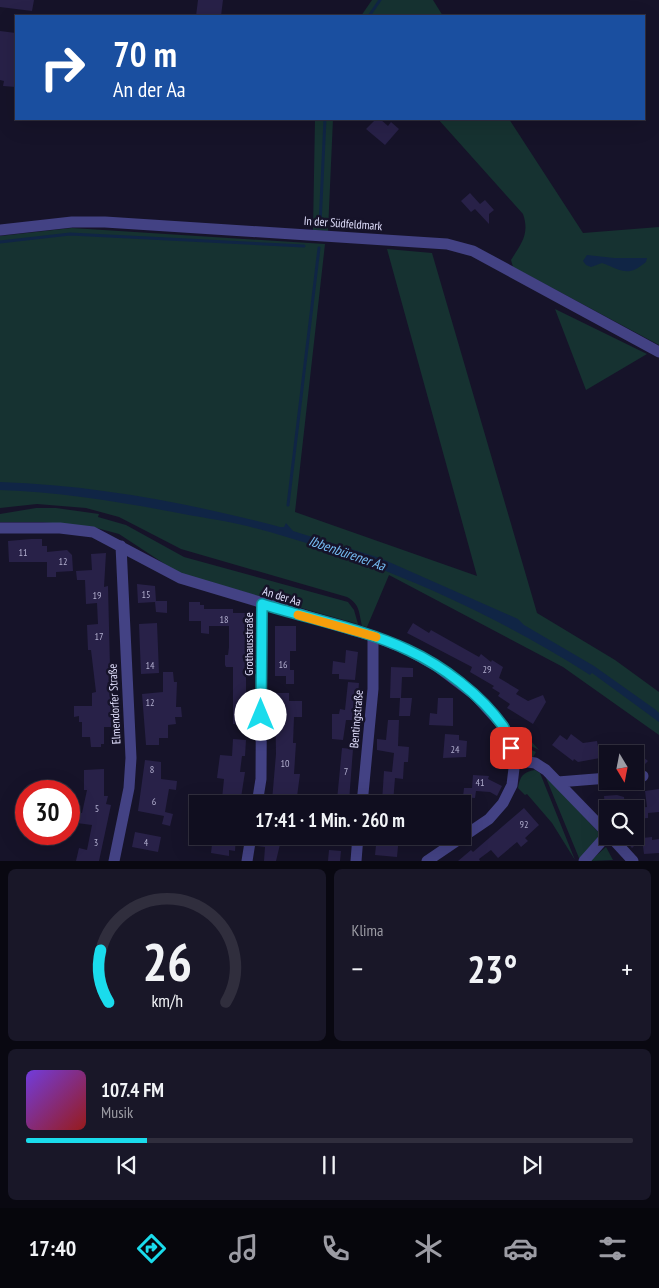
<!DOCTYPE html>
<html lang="de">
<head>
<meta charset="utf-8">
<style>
	body { margin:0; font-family:"PT Sans Narrow",sans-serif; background:#191728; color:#f1f3f6; height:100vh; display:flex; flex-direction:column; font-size:19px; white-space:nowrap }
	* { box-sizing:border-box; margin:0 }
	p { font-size:16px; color:#9c9ca4 }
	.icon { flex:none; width:28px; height:28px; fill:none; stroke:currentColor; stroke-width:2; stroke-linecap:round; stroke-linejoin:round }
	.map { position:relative; height:861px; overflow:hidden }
	.panel { display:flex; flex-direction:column; gap:8px; padding:8px; background:#090811; flex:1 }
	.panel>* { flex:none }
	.hud { position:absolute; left:15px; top:15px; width:630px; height:105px; border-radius:0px; box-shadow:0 5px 20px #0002,0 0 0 1px #302e3d; background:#1a4fa0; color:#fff; overflow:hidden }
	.needle { width:32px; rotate:170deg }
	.fabs { position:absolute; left:599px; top:745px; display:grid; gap:10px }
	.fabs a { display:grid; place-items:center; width:45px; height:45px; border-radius:0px; background:#100e1f; box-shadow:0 5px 20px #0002,0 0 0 1px #302e3d; font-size:25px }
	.speed { position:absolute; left:15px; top:780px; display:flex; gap:10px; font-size:25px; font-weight:700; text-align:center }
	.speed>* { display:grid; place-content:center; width:65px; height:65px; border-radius:50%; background:#100e1f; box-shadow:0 5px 20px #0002,0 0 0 1px #302e3d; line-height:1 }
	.speed .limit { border:8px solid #d22; background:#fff; color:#111 }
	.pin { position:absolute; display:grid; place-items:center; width:42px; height:42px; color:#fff; margin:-21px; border-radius:10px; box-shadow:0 2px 8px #0006 }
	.me { position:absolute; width:55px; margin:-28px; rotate:0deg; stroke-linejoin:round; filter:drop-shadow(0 0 4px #0008) }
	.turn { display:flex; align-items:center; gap:18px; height:105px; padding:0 15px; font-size:22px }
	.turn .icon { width:65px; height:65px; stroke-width:2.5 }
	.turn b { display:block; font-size:35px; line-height:42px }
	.big { font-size:38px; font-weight:700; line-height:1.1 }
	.panel .widget { flex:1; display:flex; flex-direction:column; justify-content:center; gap:8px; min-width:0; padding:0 18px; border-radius:8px; background:#191728 }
	.panel .dial { align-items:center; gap:0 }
	.dial svg { height:130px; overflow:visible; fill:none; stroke:#302e3d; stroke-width:7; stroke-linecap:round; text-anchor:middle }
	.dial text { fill:#f1f3f6; stroke:none }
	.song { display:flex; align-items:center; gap:15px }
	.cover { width:60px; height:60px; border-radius:8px; background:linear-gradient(135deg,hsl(260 70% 55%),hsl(0 70% 35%)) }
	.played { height:5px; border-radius:2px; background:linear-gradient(90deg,#1adcec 20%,#302e3d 20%) }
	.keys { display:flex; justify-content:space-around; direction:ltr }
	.heat { display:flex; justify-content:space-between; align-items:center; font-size:28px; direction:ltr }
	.panel .tiles { flex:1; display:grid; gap:8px; grid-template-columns:1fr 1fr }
	.widget:last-child { grid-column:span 2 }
	.trip { position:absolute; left:189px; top:795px; width:282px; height:50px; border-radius:0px; background:#100e1f; box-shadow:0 5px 20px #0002,0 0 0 1px #302e3d; font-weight:700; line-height:50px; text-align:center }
	.tabs { display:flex; height:80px; justify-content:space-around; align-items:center; background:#06060c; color:#9c9ca4 }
	.tabs .icon { width:35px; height:35px }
	.tabs .active { color:#1adcec }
	.tabs b { font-size:22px; color:#f1f3f6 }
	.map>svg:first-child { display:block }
	.green { fill:#163231 }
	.water { fill:#102545 }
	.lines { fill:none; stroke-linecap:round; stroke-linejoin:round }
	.stream { stroke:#102545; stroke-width:3 }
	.building { fill:#282148 }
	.street { stroke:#434284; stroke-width:11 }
	.route-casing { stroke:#118f99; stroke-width:12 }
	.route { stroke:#1adcec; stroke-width:9 }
	.slow { stroke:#f59e0b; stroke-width:9 }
	.labels { text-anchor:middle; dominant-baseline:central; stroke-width:5; stroke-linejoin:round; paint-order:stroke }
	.number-label { font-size:10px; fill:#b2afcf }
	.street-label { font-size:12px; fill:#e0defc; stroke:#161329 }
	.water-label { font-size:14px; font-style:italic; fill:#75bcf3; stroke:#161329 }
</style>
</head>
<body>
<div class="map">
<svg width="659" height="861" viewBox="0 0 659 861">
	<rect width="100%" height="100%" fill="#161329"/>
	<path class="green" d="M372 0H433L443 16H361Z
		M315 119H333L328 231 313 230Z
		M438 119H509L583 233 659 227V345L513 267 511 260C521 244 530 234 523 214Z
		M72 228 325 244 295 512 477 576 387 249 432 253 537 613 615 660 659 692V735L563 667 389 575 367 627 362 626C359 613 360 604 347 597L181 549 119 517 86 508 37 504 0 508V236Z
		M555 309 647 354 586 390Z
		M36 508H56L99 514 98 517 126 525 184 557 348 602 354 610 358 624 180 574 119 534 93 527 42 522H0V514Z
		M521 730 539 750 515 738Z
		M514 742 536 752 532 759 524 758 518 754Z
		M535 770 540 773 575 860 552 823 527 794 525 795 518 788C520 776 523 772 535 770Z
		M546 778H548L601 835 581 858H579Z
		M606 847 613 860 590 861Z"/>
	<path class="water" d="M587 255 614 258H647L646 262C627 278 622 270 602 263L591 267 586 265 583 261Z
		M0 482C94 485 189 503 280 527H284L286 523 293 531 380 558 518 619 524 625 594 666 656 710 659 713V722L592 673 590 675C483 607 369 558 247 526 223 520 197 517 173 512 115 501 59 492 0 490Z"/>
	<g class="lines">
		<path class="stream" d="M369 16 380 0
			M320 225 325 119
			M0 242 70 234 304 246
			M288 505 319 248"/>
	</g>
	<path class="building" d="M0 0H34L32 11 0 7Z
		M198 0H223L221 16H196Z
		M0 31 16 33V87L3 86 4 81 0 80Z
		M376 119H380L388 126 391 122 399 129 385 145 366 129Z
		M470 193 480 204 485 200 494 210 489 214V224L475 209 471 212 461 201Z
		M31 539H42V546H47V552L67 550 72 555 73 571 56 572V577H47V562H9L8 541Z
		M106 553 104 587 108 586 110 668 114 691 115 727H104V744H101V747H91L90 737H82V722H79V716L74 717V706H92V693L96 692 91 650H88L87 625 98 624 97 603 86 604 85 580H77L76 571 92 570 91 554Z
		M137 584 155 586 156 601H167V613L156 612 155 602 138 603Z
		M189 602H200V605H204V609H233V613H246V724H233V667H226L225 665V655H228L229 647V626H209V634L201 633V621H189Z
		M157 623 159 673 141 674 139 624Z
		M413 623 429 633 431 630 479 657 481 654 491 662 492 660 503 667 499 678 519 690 516 694 528 701 543 695 546 702 533 724 507 708 510 704 498 696 500 693 492 688 494 686 470 672 472 667 407 633Z
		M275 626H296V651H290V670H294V684H286V676H275Z
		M346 650 358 652 355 680 339 679V674H332L333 661 345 663Z
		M391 667 413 668V677H402L401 698H412L410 716H399L400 698H390Z
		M163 672H173L174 682H177L176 707H181L182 717H175L176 724 168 725V738H159V745H146L142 694 163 692Z
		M348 682 359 683 356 720H346L343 740 332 739V714H339L340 709 345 710Z
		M275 693H289V701H302V717H294L293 743H296L294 774H300L296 804H275V801H272L276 754Z
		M438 698H453V726L429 725 430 713 437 714Z
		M388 720H399L398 746 409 747 408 762H404L403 779 395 778 393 803 382 802 384 771 392 772 394 753 377 750V739L386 740Z
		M445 734 459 735V740L467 741 466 757 443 758Z
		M571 734 583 743 597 741 600 758 578 762 574 759 573 761 552 745 560 735 567 740Z
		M233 739 246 740 245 756H242L240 772H245L240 804H228L229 799H222L224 779 217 778 220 755 232 756Z
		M342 748 353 749 349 801 337 800Z
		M643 757 648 761 641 768 635 764V758Z
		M145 760 161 762V779L177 781 176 790 169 789 165 812 173 814 170 826 162 824 164 816 138 811Z
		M104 769V796H108L106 804 111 805 99 861H76L79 848 87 850 92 825 69 822V812L82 813 87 790H84V770Z
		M473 775 489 776 488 779 502 786 497 796 490 792 476 791 475 798 463 797 464 788H472Z
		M659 789V812L648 813V818L635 819V808L647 807 645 791Z
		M617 795 624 797 625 809H605L604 796Z
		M524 808 539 825 525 838 528 841 521 847 517 842 498 858 491 850 479 859 480 861H458L471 850 473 852Z
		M135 832 161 837 158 852 132 847Z
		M213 836H236L235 851 229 850V856L211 853Z
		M273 836H282L276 861H264L265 847 257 846 258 839H273Z
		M377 836H399L397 857 375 855Z
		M622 836H634L639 841 632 848Z
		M652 837V840L659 839V853L644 854 642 838Z
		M329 850 341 851 340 861H328Z"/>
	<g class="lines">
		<path class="street" d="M0 230 72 222H105L447 244 473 251 659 352
			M0 528H60L93 532 180 578 373 636 408 650 438 667 475 695 504 727 515 760 512 785 503 803 489 819 427 861
			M515 760 535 763 546 770 608 834 584 861
			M635 776H643
			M558 782 608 778
			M257 804 261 779 262 604
			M362 804 373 689V636
			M610 836 633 861
			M114 861 129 788 131 758 121 546
			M247 861 251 836
			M356 861 358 836"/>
	</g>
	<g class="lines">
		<g class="route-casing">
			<path id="route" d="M261 715 262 604C307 618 367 630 408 650 443 666 481 695 503 726 507 732 508 741 511 748"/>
		</g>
		<use href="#route" class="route"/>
		<path class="slow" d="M298 615 376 637"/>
	</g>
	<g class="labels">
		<g class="number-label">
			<text x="23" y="552">11</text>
			<text x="63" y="561">12</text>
			<text x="146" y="594">15</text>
			<text x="97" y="595">19</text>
			<text x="224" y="619">18</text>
			<text x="99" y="636">17</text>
			<text x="283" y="664">16</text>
			<text x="150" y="665">14</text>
			<text x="487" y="669">29</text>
			<text x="150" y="702">12</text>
			<text x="455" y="749">24</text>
			<text x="285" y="763">10</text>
			<text x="152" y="769">8</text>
			<text x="346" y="771">7</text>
			<text x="480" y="782">41</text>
			<text x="154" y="801">6</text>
			<text x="97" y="808">5</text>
			<text x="524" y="824">92</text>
			<text x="96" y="842">3</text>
			<text x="146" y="842">4</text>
		</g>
		<g class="street-label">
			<text transform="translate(343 223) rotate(4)">In der Südfeldmark</text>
			<text transform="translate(282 596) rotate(17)">An der Aa</text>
			<text transform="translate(248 644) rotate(-90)">Grothausstraße</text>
			<text transform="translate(114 704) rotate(-93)">Elmendorfer Straße</text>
			<text transform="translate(356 719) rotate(-85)">Bentingstraße</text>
		</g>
		<g class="water-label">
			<text transform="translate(347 553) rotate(19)">Ibbenbürener Aa</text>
		</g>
	</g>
</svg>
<div class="fabs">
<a><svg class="needle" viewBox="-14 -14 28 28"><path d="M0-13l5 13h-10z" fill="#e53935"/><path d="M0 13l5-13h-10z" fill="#9c9ca4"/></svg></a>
<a><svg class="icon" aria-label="search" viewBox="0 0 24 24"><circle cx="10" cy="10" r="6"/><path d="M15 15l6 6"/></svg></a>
</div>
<div class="speed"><div class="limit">30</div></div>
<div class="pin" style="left:511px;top:748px;background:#d93025"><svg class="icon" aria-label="arrive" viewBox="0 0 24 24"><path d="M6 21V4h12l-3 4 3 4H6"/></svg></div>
<svg class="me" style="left:261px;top:715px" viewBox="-20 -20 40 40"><circle r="19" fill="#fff"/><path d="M0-13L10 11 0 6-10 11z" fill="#1adcec"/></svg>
<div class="trip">17:41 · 1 Min. · 260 m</div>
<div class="hud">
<div class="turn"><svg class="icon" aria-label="right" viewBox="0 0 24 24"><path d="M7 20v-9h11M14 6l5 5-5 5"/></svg><div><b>70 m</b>An der Aa</div></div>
</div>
</div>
<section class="panel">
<div class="tiles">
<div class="widget dial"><svg viewBox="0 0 100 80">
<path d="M14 69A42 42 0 1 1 86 69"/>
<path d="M14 69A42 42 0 0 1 9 37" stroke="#1adcec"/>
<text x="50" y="56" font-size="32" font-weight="700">26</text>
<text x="50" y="72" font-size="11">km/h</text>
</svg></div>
<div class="widget"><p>Klima</p>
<div class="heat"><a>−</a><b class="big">23°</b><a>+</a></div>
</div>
<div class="widget">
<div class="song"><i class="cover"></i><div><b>107.4 FM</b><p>Musik</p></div></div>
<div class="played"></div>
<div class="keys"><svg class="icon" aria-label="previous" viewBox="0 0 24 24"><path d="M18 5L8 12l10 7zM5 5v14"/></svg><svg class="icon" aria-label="pause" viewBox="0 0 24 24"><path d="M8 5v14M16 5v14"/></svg><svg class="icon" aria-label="next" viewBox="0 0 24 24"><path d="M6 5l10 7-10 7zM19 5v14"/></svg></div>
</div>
</div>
</section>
<nav class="tabs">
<b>17:40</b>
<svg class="icon active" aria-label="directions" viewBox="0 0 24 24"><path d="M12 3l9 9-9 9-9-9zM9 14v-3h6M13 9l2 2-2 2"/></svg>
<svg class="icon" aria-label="music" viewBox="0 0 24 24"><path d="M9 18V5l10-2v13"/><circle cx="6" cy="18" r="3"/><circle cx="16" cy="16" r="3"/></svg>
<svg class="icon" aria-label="phone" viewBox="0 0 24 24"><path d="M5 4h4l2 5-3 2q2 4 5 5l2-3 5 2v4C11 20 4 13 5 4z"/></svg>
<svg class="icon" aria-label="climate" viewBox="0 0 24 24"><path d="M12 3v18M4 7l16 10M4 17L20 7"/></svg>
<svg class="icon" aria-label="car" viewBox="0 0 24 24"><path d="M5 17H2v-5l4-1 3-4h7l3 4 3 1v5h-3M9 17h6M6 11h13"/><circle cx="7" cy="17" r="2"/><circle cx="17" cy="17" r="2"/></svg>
<svg class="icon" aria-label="filters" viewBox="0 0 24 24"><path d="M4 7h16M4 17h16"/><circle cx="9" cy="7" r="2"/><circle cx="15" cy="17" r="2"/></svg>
</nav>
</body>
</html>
